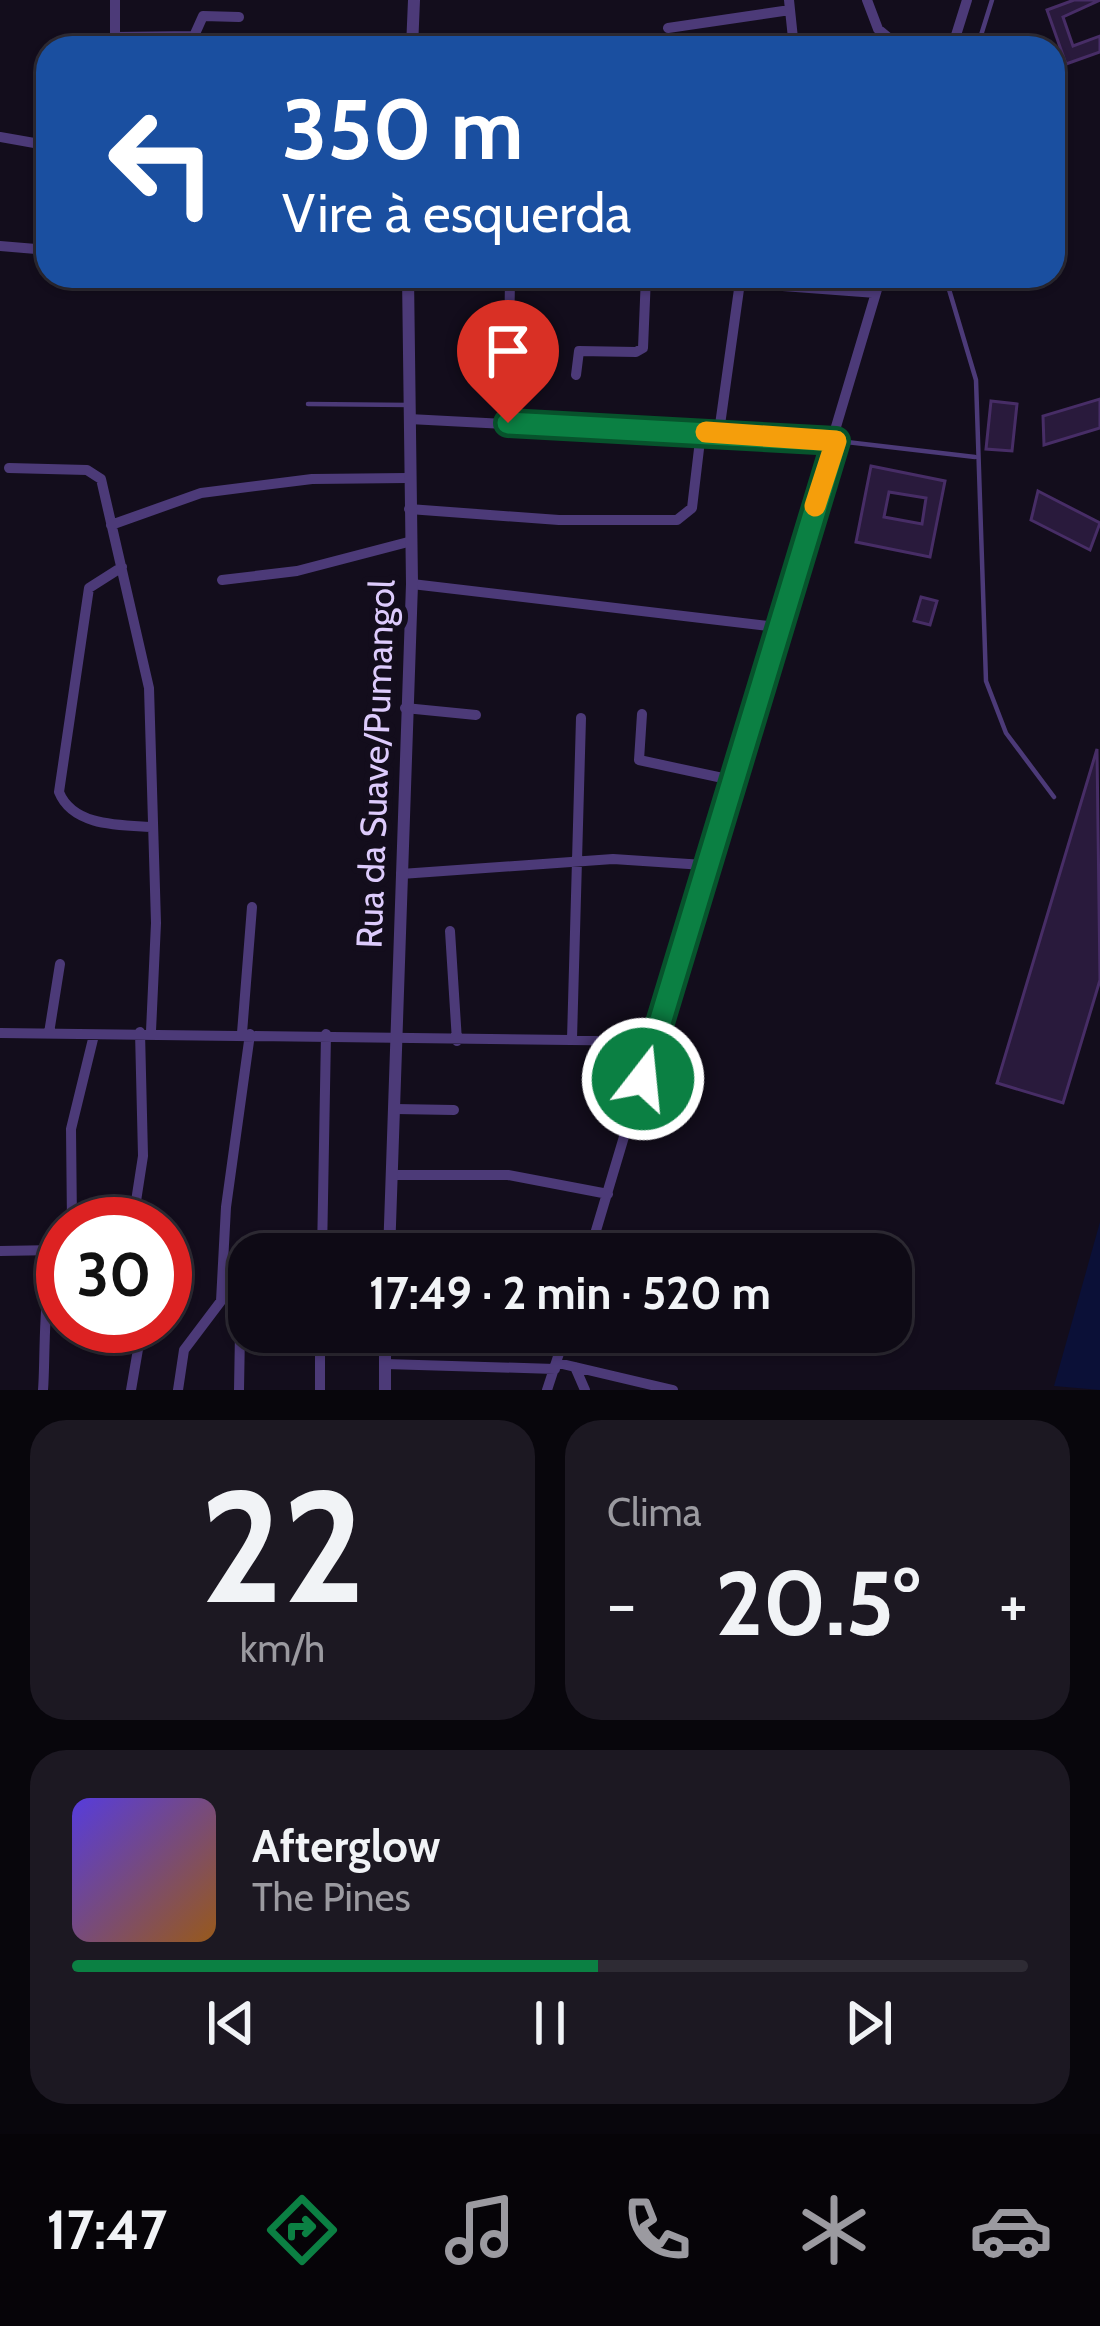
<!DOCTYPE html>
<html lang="pt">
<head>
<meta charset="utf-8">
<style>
	body { margin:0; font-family:Cabin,sans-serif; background:#1c1822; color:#f1f3f6; height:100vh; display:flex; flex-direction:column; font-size:45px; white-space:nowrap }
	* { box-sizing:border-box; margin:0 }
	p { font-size:39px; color:#9b9aa0 }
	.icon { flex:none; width:66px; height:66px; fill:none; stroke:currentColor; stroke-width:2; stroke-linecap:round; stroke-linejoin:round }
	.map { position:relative; height:1390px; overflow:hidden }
	.details { display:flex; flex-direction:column; gap:30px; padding:30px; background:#08060c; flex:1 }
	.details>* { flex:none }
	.top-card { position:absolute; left:36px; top:36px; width:1029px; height:252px; border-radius:36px; box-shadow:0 3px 9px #0004,0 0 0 3px #2e2b34; background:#1a4fa0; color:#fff; overflow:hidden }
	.speed { position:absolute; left:36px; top:1197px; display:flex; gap:24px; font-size:60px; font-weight:700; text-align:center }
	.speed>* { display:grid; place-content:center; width:156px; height:156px; border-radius:50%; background:#0e0a15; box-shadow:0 3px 9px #0004,0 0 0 3px #2e2b34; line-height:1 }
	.speed .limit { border:18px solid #d22; background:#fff; color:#111 }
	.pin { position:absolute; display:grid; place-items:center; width:102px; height:102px; color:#fff; margin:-123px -51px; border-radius:50% 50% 50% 0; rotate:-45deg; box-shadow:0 0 12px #0007 }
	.pin .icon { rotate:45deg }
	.me { position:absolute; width:132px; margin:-66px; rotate:16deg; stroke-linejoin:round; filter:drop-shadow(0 0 9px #0008) }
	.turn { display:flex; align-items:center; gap:42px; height:252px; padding:0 48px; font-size:54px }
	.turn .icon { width:156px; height:156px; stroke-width:2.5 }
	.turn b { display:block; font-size:84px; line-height:102px }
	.big { font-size:90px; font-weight:700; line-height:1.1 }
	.details .card { flex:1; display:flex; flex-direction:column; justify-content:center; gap:18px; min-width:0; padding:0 42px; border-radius:36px; background:#1c1822 }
	.details .dial { align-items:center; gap:0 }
	.dial b { font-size:156px; line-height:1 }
	.song { display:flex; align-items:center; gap:36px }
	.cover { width:144px; height:144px; border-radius:18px; background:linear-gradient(135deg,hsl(250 70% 55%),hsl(30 70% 35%)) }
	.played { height:12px; border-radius:6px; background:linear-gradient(90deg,#0b8043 55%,#2e2b34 55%) }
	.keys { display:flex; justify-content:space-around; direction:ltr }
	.heat { display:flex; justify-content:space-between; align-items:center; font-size:66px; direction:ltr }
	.details .tiles { flex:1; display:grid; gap:30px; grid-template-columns:1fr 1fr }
	.card:last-child { grid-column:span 2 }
	.trip { position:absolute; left:228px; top:1233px; width:684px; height:120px; border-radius:36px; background:#0e0a15; box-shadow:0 3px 9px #0004,0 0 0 3px #2e2b34; font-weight:700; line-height:120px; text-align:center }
	.tab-bar { display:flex; height:192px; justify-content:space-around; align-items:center; background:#060408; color:#9b9aa0 }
	.tab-bar .icon { width:84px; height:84px }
	.tab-bar .current { color:#0b8043 }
	.tab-bar b { font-size:54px; color:#f1f3f6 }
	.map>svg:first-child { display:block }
	.water { fill:#0b1037 }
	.building { fill:#291a3c; stroke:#472d66; stroke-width:3; fill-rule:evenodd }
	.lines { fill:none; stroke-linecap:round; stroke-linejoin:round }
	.service { stroke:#4c3a78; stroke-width:4.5 }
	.minor { stroke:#4c3a78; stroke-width:10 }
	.tertiary { stroke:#4c3a78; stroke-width:12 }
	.route-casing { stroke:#07532c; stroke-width:30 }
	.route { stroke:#0b8043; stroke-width:21 }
	.slow { stroke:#f59e0b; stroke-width:21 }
	.labels { text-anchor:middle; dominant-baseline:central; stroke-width:12; stroke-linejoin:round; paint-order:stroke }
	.street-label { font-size:36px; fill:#ddcbfc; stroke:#130d1c }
</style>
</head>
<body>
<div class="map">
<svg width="1100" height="1390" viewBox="0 0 1100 1390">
	<rect width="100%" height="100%" fill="#130d1c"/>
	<path class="water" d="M1100 1222V1390L1054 1386Z"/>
	<path class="building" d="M1074 0H1100L1063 17 1073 46 1100 36V52L1066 64 1047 10Z
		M1100 399V428L1044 445 1043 416Z
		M991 401 1017 404 1012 451 986 449Z
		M871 466 945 481 930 557 856 542ZM889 492 926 498 922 524 884 517Z
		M1038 491 1100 523 1090 550 1031 520Z
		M921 597 937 601 930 625 914 621Z
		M1097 749 1100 980 1063 1103 997 1083Z"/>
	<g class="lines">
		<path class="service" d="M977 48 992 0
			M945 276 976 380 986 681 1006 733 1054 797
			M308 404 409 405
			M838 441 975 457"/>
		<path class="minor" d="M115 0V48
			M789 0 794 48
			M867 0 878 29 901 48
			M668 28 790 10
			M115 37 194 36 203 16 239 17
			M952 48 967 0
			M0 137 40 144 39 250
			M0 246 48 250
			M500 276H524
			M543 276H646L876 293
			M576 375 579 351 636 352 643 348 646 276
			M409 419 836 441
			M508 423 510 277
			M719 432 740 282
			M9 468 87 470 101 479 149 688 156 923 151 1031
			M409 509 559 520H677L692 508 701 432
			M111 525 201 493 312 479 407 478
			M122 567 89 588 59 792C73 827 121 825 153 827
			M222 580 297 571 412 541
			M412 584 777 627
			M405 708 476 715
			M642 714 639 760 732 780
			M401 874 613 859 704 865
			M450 931 457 1041
			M0 1033 654 1041
			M49 1033 60 964
			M242 1033 252 907
			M572 1039 581 718
			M395 1109 454 1110
			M394 1175H508L608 1194
			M134 1214 143 1156 140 1032
			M72 1224 71 1129 94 1035
			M390 1235 521 1236 591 1245
			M0 1251 56 1250
			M322 1254 326 1034
			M589 1254 881 276
			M320 1332V1390
			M558 1363 673 1390
			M385 1364 555 1369
			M575 1367 585 1390
			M43 1390C46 1355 41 1267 63 1242
			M131 1390 142 1326
			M178 1390 184 1350 221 1301 226 1207 250 1034
			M239 1390 240 1332
			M547 1390 566 1332"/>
		<path class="tertiary" d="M412 48 414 0
			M389 1254 412 584 408 276
			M385 1390V1332"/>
	</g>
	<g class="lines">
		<g class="route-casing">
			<path id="route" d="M508 423 836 441 643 1079"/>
		</g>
		<use href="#route" class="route"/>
		<path class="slow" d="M706 432 836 441 815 506"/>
	</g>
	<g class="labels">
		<g class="street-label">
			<text transform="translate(375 764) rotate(-88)">Rua da Suave/Pumangol</text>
		</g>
	</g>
</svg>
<div class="speed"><div class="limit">30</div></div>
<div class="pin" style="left:508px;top:423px;background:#d93025"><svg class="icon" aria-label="arrive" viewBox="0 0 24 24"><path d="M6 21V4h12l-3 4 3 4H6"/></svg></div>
<svg class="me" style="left:643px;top:1079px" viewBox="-20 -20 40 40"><circle r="17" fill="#0b8043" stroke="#fff" stroke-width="3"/><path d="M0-11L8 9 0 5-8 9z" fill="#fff"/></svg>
<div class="trip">17:49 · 2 min · 520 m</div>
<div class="top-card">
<div class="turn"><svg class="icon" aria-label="left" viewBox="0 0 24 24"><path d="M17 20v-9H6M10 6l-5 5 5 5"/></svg><div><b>350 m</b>Vire à esquerda</div></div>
</div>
</div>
<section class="details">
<div class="tiles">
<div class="card dial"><b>22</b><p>km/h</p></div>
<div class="card"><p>Clima</p>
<div class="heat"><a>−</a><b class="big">20.5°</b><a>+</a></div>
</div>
<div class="card">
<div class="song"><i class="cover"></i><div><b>Afterglow</b><p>The Pines</p></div></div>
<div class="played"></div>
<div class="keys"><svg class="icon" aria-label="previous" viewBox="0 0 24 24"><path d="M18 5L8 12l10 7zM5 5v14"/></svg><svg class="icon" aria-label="pause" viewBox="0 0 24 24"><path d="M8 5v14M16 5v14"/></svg><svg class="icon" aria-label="next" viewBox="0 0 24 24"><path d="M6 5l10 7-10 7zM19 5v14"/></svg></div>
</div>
</div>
</section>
<nav class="tab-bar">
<b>17:47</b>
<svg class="icon current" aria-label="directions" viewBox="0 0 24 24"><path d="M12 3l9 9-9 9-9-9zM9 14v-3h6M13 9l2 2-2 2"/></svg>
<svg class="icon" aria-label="music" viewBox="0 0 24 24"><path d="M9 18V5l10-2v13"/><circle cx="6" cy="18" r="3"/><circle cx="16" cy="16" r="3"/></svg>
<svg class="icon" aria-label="phone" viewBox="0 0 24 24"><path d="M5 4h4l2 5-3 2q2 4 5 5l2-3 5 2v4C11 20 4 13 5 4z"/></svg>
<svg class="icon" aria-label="climate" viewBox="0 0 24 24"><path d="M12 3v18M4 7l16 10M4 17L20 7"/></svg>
<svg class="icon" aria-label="car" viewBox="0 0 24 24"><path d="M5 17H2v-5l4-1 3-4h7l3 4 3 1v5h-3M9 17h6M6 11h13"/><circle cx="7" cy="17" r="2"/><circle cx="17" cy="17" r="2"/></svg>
</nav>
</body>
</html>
